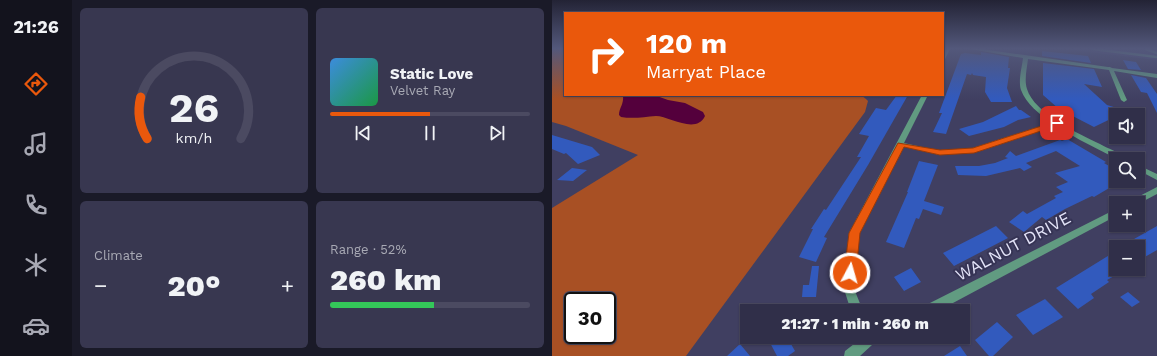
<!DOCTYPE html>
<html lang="en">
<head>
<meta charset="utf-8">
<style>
	body { margin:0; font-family:"Work Sans",sans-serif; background:#383750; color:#f1f3f6; height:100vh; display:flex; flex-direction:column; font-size:15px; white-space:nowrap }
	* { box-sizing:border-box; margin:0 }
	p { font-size:13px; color:#a8a9b4 }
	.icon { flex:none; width:22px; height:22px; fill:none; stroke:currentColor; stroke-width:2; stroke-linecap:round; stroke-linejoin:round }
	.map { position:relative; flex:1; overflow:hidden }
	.sheet { display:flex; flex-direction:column; gap:8px; padding:8px; background:#1a1a28; width:480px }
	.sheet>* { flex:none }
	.hud { position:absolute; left:12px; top:12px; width:380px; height:84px; border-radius:0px; box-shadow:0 1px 3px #0004,0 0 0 1px #4b4a61; background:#ea580c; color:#fff; overflow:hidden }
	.buttons { position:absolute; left:557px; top:108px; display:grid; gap:8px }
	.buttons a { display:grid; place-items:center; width:36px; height:36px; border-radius:0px; background:#302f49; box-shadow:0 1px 3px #0004,0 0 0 1px #4b4a61; font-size:20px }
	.speed { position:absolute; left:12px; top:292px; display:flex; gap:8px; font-size:20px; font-weight:700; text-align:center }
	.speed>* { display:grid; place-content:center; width:52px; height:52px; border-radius:50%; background:#302f49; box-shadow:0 1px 3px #0004,0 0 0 1px #4b4a61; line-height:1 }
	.speed .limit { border:2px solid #111; border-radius:6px; background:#fff; color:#111 }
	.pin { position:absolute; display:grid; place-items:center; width:34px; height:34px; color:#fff; margin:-17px; border-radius:8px; box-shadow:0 2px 6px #0006 }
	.me { position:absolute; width:44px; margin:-22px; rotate:6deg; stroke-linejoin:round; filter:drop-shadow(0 0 3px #0008) }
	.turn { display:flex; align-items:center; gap:14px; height:84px; padding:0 16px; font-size:18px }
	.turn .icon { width:52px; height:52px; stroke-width:2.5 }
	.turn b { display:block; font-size:28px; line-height:34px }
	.big { font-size:30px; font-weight:800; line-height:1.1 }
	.sheet .widget { flex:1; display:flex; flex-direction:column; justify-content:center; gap:6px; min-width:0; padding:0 14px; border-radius:6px; background:#383750 }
	.sheet .dial { align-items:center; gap:0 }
	.dial svg { height:104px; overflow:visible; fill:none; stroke:#4b4a61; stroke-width:7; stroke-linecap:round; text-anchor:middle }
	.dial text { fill:#f1f3f6; stroke:none }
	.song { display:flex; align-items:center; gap:12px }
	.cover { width:48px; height:48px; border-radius:6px; background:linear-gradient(135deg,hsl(210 70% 55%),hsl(140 70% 35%)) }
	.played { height:4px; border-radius:2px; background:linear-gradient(90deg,#ea580c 50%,#4b4a61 50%) }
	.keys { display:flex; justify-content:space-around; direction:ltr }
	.heat { display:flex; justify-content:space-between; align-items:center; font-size:22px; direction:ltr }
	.charge { height:6px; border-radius:3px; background:linear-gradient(90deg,#34c759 52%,#4b4a61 0) }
	.sheet .tiles { flex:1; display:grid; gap:8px; grid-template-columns:repeat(2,1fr) }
	.trip { position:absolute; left:188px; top:304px; width:230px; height:40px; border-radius:0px; background:#302f49; box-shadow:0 1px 3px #0004,0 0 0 1px #4b4a61; font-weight:800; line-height:40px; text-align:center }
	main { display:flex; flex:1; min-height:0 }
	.tabs { display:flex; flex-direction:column; width:72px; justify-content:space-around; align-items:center; background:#13131d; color:#a8a9b4 }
	.tabs .icon { width:28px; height:28px }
	.tabs .current { color:#ea580c }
	.tabs b { font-size:18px; color:#f1f3f6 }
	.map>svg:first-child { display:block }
	.built { fill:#494871 }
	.green { fill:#a85024; fill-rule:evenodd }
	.water { fill:#54003c }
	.building { fill:#325abd }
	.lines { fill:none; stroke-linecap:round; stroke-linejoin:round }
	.service { stroke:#619b81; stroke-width:2.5 }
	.minor { fill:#619b81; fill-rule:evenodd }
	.route { fill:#ea580c; stroke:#983908 }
	.labels { text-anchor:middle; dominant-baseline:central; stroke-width:4; stroke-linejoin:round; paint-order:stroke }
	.near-street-label { font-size:17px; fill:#e4e4f9; stroke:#363455 }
</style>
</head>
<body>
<main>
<nav class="tabs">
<b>21:26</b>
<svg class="icon current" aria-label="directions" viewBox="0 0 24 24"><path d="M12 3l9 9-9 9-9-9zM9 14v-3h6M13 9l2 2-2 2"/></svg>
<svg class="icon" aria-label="music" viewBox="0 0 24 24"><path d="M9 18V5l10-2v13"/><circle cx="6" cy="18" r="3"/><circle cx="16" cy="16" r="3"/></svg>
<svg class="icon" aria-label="phone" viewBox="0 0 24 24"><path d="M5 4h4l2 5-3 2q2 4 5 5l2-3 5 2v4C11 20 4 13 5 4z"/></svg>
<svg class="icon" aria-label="climate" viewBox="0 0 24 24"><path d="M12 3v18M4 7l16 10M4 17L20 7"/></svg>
<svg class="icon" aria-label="car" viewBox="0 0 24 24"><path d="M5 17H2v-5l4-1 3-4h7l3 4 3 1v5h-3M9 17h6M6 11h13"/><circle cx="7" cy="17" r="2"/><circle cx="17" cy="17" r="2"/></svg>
</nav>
<section class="sheet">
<div class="tiles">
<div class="widget dial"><svg viewBox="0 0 100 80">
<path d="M14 69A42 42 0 1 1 86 69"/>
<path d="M14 69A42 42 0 0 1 9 37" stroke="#ea580c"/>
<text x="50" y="56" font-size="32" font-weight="700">26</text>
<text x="50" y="72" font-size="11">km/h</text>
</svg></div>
<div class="widget">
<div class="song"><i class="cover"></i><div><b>Static Love</b><p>Velvet Ray</p></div></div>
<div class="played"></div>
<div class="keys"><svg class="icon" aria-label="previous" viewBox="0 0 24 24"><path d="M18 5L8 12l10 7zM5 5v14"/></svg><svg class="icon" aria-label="pause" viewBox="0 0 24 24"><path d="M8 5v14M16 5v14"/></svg><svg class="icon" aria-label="next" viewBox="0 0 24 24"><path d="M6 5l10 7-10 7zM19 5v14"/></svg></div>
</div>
<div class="widget"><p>Climate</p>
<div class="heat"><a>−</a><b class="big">20°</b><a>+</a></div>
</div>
<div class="widget"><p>Range · 52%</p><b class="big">260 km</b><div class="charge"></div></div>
</div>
</section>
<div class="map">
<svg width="605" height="356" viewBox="0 0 605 356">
	<rect width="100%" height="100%" fill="#403f61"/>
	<path class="built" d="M512 49H605V60Z"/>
	<path class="green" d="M0 49H13V95H183L216 97 249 95H309L314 99 316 101 313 112 134 356H0V208L86 155 14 126 0 122ZM21 301H55V335H21Z"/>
	<path class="water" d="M73 95H102L116 100 133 103 151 112 153 116C144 135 117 116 104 116 92 117 81 119 69 117L67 115C67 108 72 104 71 96Z"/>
	<path class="building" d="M490 51 536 56 539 63 490 56Z
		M429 52 457 57 456 68H458L455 88 460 102H439L433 92 434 77 421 75 420 73 419 75 415 74 394 134 381 132 390 113H387L409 54 413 53 429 55Z
		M571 60 584 62 589 70 576 69Z
		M491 63 542 69 550 87 532 84 555 105 575 111 542 127 507 109 491 95Z
		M579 75 594 78 605 94V113L595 93 589 92Z
		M345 95H356L316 165 272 237 275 238 264 262 247 257 261 229H259L272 209 274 210 309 157H305L317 136 307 134 324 108 334 110Z
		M464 106 467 110H469L479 117 466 120 452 127 417 136 407 129 431 122Z
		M0 135 40 147 48 155 26 164 14 153 12 154 0 149Z
		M515 139 554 162 552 163 564 170V184L542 197 540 196 513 209 494 220 490 217 472 232 457 222 471 211 475 214 504 198 502 196 511 192 504 187 516 182 503 173 528 166 504 151 474 163 480 167 472 171 468 168 434 176 406 175 403 166H427L443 163 456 158 453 157 458 151 464 156 508 140 510 141Z
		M367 161 386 165 372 201 392 207 389 215 371 209 367 219 364 218 352 248 334 242 356 192H355Z
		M20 168 35 170 21 181 5 180Z
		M444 226 456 238 402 266 391 253Z
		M605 226V250L591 258 586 255V247H568Z
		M564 251V269H575L555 280 557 282 539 294 542 298 526 309 504 288Z
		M260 266H267L264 297H250L251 285H257Z
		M359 268 369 282 352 291 342 277Z
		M576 292 588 302 580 307 568 297Z
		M493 299 511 317 481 335 464 315Z
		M445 322 461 337 441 356H437L423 340Z
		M215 337H235L243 351 236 356H225Z
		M188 344 198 356H175Z
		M408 346 415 356H392Z"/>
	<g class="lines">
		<path class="service" d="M541 49 605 57
			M594 49 605 53"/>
		<path class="minor" d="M394 49H398L393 59 391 60V54Z
			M418 49H430L556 67H558L560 68 605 74V78L562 71 575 100 572 102 569 100 557 70 476 59C475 68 472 80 475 89 482 113 527 134 548 144 556 149 568 152 575 159H565L528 140 504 126 422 152 388 155 350 146 307 233 301 286 311 311H299L291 286 297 233 370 95H376L352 143 388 151 421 148 499 123C488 114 474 104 469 90 466 81 470 67 471 58Z
			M586 165 605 174V180L586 170Z
			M605 187V194L586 204V203H577L578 201Z
			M564 209V216L386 311H368L370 307Z
			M311 337H331L329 341 320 345 308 356H292L293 351Z"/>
	</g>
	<linearGradient id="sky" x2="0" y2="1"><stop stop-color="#232335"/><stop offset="0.49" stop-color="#53587b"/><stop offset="1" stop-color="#53587b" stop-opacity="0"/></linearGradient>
	<rect width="605" height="99" fill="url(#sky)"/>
	<path class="route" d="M505 121 508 123 507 125 422 153 388 155 352 147 308 233 304 273 302 277 298 278 294 277 292 273 297 233 346 143 388 150 421 148Z"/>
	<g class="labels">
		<g class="near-street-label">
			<text transform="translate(461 246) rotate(-28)">WALNUT DRIVE</text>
		</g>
	</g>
</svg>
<div class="buttons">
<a><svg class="icon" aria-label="sound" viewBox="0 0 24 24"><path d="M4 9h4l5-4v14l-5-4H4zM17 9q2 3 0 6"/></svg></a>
<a><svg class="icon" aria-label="search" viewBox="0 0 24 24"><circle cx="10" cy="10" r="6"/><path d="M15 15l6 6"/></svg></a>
<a>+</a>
<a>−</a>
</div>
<div class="speed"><div class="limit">30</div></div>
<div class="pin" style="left:505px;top:123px;background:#d93025"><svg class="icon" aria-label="arrive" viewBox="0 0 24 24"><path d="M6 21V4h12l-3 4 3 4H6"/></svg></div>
<svg class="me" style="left:298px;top:273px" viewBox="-20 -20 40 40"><circle r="17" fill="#ea580c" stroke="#fff" stroke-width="3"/><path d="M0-11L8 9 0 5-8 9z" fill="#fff"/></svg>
<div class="trip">21:27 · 1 min · 260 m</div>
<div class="hud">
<div class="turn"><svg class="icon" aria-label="right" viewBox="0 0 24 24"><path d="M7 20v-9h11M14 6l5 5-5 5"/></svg><div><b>120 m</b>Marryat Place</div></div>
</div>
</div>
</main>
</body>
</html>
